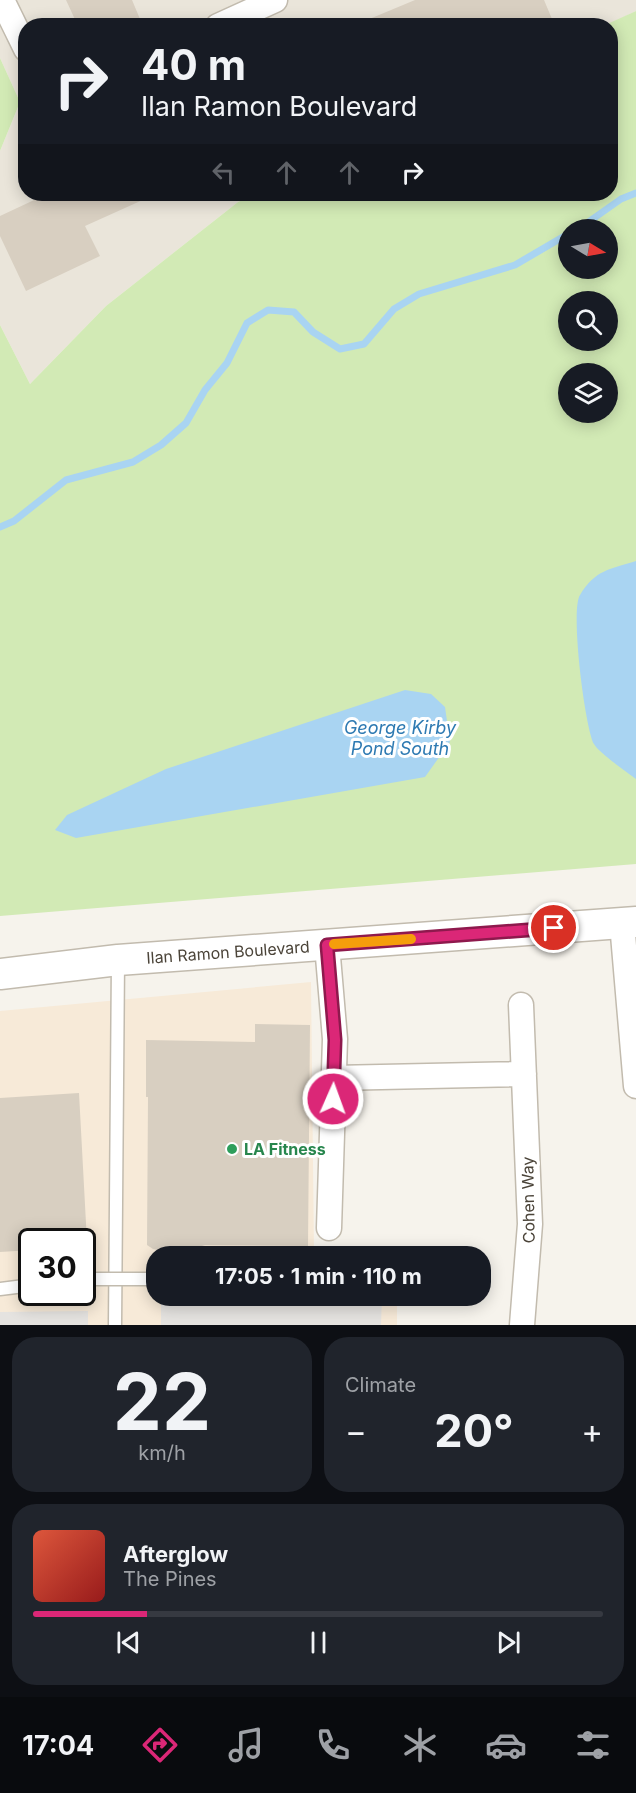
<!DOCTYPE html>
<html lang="en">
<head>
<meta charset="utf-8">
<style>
	body { margin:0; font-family:Inter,sans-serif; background:#20242c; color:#f1f3f6; height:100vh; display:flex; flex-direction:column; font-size:22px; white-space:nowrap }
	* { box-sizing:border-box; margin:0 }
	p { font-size:20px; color:#9ea1a6 }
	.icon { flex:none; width:33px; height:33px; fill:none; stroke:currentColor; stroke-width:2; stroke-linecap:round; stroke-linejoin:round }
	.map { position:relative; height:1325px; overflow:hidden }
	.drawer { display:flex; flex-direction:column; gap:12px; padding:12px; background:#0d0f14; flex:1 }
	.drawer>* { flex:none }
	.guide { position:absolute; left:18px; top:18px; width:600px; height:183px; border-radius:24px; box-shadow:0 3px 15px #0003; background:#171b24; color:#f1f3f6; overflow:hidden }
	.needle { width:39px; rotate:100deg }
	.controls { position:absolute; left:558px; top:219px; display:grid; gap:12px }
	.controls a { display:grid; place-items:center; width:60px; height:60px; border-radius:50%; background:#171b24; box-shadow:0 3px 15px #0003; font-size:30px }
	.speed { position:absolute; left:18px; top:1228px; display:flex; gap:12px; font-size:30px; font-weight:700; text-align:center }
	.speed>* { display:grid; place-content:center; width:78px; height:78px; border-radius:50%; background:#171b24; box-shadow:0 3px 15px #0003; line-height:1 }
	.speed .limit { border:3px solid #111; border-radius:9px; background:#fff; color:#111 }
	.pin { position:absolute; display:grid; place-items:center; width:51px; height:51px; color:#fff; margin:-26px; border:3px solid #fff; border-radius:50%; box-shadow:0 2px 6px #0007 }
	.me { position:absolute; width:66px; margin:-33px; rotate:2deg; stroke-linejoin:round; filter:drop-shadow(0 0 4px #0008) }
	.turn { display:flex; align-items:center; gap:21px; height:126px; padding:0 24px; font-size:27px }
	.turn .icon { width:78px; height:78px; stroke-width:2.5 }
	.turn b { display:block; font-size:42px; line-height:51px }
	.lanes { display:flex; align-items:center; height:57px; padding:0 24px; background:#0003; justify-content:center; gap:30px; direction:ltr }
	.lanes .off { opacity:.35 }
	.big { font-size:45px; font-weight:700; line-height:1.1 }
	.drawer .card { flex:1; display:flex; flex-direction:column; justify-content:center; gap:9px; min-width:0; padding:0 21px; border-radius:24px; background:#20242c }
	.drawer .dial { align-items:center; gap:0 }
	.dial b { font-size:78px; line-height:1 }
	.song { display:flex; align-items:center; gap:18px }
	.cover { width:72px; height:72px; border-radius:9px; background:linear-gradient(135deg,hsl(10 70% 55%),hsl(0 70% 35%)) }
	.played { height:6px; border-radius:3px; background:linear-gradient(90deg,#db2777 20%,#363941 20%) }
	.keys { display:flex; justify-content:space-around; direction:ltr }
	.heat { display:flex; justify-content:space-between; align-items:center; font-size:33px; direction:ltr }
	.drawer .tiles { flex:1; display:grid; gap:12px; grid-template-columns:1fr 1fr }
	.card:last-child { grid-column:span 2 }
	.trip { position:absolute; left:146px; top:1246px; width:345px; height:60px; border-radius:24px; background:#171b24; box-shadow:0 3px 15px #0003; font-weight:700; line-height:60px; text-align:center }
	.dock { display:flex; height:96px; justify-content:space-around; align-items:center; background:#090b0e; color:#9ea1a6 }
	.dock .icon { width:42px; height:42px }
	.dock .current { color:#db2777 }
	.dock b { font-size:27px; color:#f1f3f6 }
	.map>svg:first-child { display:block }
	.residential { fill:#eae5da }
	.commercial { fill:#f7ead8; fill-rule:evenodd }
	.green { fill:#d2eab5; fill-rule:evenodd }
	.parking { fill:#e5e3e0 }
	.water { fill:#a9d4f2 }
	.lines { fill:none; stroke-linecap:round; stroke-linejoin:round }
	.stream { stroke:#a9d4f2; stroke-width:7 }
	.building { fill:#d8cfc1 }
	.service-casing { stroke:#c2bbae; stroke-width:15 }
	.minor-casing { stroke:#c2bbae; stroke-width:27 }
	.tertiary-casing { stroke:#c2bbae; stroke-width:33 }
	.service { stroke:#fff; stroke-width:12 }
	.minor { stroke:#fff; stroke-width:24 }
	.tertiary { stroke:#fff; stroke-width:30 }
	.service-bridge-casing { stroke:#c2bbae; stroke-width:15; stroke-linecap:butt }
	.service-bridge { stroke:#fff; stroke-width:12 }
	.route-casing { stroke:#8e194d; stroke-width:15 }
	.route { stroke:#db2777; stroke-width:10 }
	.slow { stroke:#f59e0b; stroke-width:10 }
	.leisure-dot { fill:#2e9e5b; stroke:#fff; stroke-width:2 }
	.labels { text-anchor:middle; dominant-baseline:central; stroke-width:6; stroke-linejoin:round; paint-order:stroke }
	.street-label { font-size:16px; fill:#4b4439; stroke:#fff }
	.leisure-label { font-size:16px; font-weight:bold; fill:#27864d; stroke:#fff; text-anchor:start }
	.water-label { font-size:18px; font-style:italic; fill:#2e7ab2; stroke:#fff }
</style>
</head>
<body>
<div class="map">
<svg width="636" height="1325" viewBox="0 0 636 1325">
	<rect width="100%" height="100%" fill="#f6f3ec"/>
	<path class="residential" d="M0 0H636V11L605 26H26V194H255L238 202 106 306 30 384 0 325V151L20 102 0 58Z"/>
	<path class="commercial" d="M311 982 314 1254 386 1257H156V1296H397V1325H0V1011ZM32 1242H82V1293H32Z"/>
	<path class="green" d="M636 11V864L0 916V325L30 384 106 306 238 202 255 194H610V26L605 25ZM568 230H608V268H568ZM568 302H608V340H568ZM568 374H608V412H568Z
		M0 58 20 102 0 151Z"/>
	<path class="parking" d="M161 1296H382L381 1325H161Z
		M88 1311V1325H0V1312Z"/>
	<path class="water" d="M636 561V779C628 773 598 752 594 744 585 727 570 610 580 595 595 570 610 569 636 561Z
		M405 690 431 694 445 707 450 742 425 777 76 838 55 830 67 815 166 769Z"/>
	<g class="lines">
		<path class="stream" d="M577 230 621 199 636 193
			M0 527 14 521 66 480 133 462 161 445 186 423 205 390 227 363 247 323 268 310 294 312 313 332 340 349 364 344 394 309 419 294 515 265 568 234"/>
	</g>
	<path class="building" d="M66 0H132L140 19 127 26H78Z
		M415 0H544L552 19 537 26 355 25Z
		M47 194H156L85 226 100 256 26 291 0 236V216Z
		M255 1024 310 1025 308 1246 205 1245 186 1251 169 1252 153 1249 147 1245 148 1097H146V1040L255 1042Z
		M79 1093 87 1242H32V1250L0 1252V1098Z"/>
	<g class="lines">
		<g class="service-casing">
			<path id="service" d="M0 1289 32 1285
				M115 1325 118 960"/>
		</g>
		<g class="minor-casing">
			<path id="minor" d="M2 0 26 49
				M218 26 275 0
				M622 923 636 1086
				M327 945 335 1039 329 1228
				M521 1005 530 1224 522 1325
				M334 1078 524 1074"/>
		</g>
		<g class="tertiary-casing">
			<path id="tertiary" d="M0 974 118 960 636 922"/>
		</g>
		<use href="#service" class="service"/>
		<use href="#minor" class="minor"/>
		<use href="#tertiary" class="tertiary"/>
		<g class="service-bridge-casing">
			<path id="service-bridge" d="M82 1279H149"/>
		</g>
		<use href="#service-bridge" class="service-bridge"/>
	</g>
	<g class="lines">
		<g class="route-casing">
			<path id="route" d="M333 1099 335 1040 327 945 554 928"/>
		</g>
		<use href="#route" class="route"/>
		<path class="slow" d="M334 944 411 939"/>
	</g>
	<circle class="leisure-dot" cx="232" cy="1149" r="6"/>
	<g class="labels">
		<g class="street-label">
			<text transform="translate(228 952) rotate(-4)">Ilan Ramon Boulevard</text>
			<text transform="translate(528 1200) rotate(-91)">Cohen Way</text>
		</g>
		<g class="leisure-label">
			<text x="244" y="1149">LA Fitness</text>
		</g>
		<g class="water-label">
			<text x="400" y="727">George Kirby<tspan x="400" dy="21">Pond South</tspan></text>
		</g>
	</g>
</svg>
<div class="controls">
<a><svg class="needle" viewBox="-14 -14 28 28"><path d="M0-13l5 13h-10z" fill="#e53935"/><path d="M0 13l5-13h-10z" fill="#9ea1a6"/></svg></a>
<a><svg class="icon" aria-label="search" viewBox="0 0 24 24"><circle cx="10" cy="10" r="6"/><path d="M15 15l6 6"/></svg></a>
<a><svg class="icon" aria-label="layers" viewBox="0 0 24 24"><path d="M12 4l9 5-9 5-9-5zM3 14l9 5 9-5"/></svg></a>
</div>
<div class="speed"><div class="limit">30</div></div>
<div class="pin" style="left:554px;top:928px;background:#d93025"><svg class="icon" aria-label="arrive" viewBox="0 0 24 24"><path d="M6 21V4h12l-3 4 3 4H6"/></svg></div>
<svg class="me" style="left:333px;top:1099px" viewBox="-20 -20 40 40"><circle r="17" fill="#db2777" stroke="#fff" stroke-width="3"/><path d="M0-11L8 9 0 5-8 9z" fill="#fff"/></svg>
<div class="trip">17:05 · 1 min · 110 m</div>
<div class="guide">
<div class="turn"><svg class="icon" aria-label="right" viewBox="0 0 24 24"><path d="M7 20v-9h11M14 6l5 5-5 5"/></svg><div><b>40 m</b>Ilan Ramon Boulevard</div></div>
<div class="lanes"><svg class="icon off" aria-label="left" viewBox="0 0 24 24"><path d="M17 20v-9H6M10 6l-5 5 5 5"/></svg><svg class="icon off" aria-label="ahead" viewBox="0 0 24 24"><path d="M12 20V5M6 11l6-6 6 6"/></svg><svg class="icon off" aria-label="ahead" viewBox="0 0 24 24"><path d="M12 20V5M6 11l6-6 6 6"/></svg><svg class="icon" aria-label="right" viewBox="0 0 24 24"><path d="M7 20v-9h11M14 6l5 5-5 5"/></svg></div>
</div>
</div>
<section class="drawer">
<div class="tiles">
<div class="card dial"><b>22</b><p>km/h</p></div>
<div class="card"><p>Climate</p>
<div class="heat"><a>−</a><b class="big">20°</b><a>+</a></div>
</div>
<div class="card">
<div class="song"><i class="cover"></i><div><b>Afterglow</b><p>The Pines</p></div></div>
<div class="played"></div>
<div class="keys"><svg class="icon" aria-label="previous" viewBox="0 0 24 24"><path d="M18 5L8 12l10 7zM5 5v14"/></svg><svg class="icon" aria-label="pause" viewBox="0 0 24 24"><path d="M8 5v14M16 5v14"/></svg><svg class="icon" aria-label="next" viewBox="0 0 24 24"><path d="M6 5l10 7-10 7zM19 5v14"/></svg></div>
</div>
</div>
</section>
<nav class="dock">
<b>17:04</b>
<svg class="icon current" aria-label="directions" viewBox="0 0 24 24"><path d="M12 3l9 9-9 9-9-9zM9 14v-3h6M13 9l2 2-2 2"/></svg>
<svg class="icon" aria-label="music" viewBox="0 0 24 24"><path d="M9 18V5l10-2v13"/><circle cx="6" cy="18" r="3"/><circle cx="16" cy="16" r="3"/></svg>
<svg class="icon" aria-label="phone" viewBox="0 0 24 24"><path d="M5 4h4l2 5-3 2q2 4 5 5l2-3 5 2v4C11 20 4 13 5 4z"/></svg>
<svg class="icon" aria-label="climate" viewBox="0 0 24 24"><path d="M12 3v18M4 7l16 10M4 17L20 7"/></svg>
<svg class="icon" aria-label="car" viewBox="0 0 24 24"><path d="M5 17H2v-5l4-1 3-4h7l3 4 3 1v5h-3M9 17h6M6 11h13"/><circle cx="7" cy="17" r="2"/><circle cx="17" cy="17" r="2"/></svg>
<svg class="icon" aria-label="filters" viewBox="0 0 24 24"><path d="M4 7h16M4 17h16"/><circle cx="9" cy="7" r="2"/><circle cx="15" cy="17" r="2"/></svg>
</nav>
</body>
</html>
